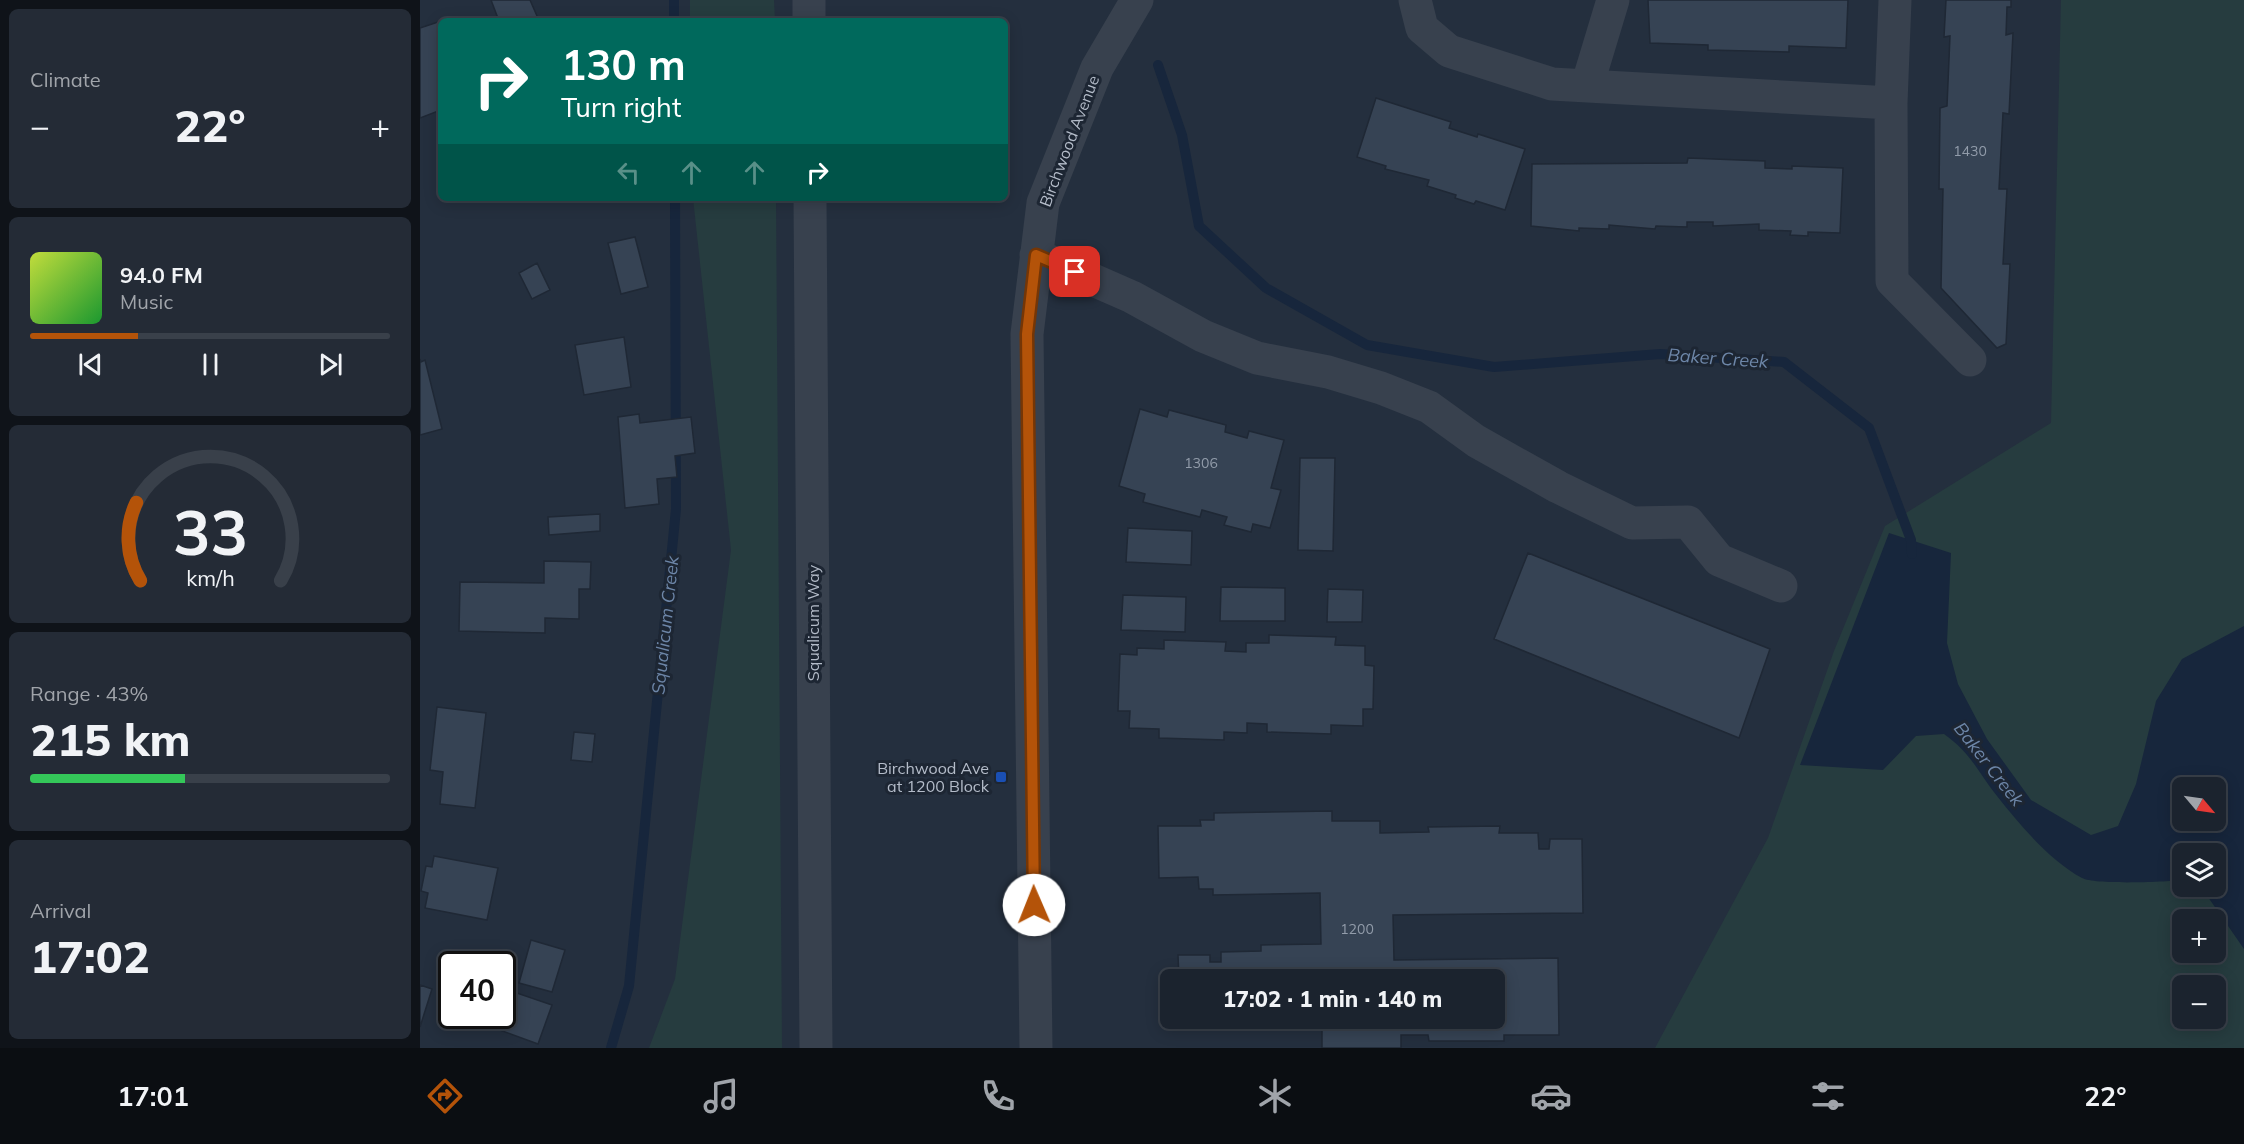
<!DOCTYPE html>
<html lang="en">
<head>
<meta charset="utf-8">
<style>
	body { margin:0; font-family:Mulish,sans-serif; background:#242b36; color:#f1f3f6; height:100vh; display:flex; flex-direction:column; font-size:22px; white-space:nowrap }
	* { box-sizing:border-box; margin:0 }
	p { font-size:20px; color:#a0a4aa }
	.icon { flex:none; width:33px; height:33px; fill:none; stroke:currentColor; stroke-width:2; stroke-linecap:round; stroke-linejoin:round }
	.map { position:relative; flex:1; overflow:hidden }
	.side { display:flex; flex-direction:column; gap:9px; padding:9px; background:#0f1319; width:420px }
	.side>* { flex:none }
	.hud { position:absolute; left:18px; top:18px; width:570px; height:183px; border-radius:9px; box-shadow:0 3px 15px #0003,0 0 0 2px #39404a; background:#00695c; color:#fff; overflow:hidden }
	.needle { width:39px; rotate:119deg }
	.controls { position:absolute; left:1752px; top:777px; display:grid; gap:12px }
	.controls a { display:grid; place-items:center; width:54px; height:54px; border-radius:9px; background:#1b232e; box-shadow:0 3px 15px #0003,0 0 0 2px #39404a; font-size:30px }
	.speed { position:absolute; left:18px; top:951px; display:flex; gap:12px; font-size:30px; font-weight:700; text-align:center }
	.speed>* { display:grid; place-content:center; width:78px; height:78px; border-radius:50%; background:#1b232e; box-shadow:0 3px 15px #0003,0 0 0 2px #39404a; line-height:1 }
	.speed .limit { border:3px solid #111; border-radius:9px; background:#fff; color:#111 }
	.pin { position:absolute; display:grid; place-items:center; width:51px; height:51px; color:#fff; margin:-26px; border-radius:12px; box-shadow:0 3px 9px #0006 }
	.me { position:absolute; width:66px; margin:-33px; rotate:359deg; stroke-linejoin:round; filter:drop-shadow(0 0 4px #0008) }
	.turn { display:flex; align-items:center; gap:21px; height:126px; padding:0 24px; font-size:27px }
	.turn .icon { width:78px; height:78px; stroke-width:2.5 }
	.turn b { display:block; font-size:42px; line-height:51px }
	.lanes { display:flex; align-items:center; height:57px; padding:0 24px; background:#0003; justify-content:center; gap:30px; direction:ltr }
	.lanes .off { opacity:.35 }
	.big { font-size:45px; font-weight:800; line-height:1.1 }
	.side .widget { flex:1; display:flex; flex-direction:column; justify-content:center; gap:9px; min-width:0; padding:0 21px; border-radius:9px; background:#242b36 }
	.side .dial { align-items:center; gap:0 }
	.dial svg { height:156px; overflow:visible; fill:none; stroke:#39404a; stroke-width:7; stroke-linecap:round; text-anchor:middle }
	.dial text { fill:#f1f3f6; stroke:none }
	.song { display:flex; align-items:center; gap:18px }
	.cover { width:72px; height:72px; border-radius:9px; background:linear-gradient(135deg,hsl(70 70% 55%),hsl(130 70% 35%)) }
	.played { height:6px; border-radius:3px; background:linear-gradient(90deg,#b45309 30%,#39404a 30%) }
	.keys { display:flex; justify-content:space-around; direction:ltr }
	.heat { display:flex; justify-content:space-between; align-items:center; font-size:33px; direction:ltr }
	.charge { height:9px; border-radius:4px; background:linear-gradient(90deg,#34c759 43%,#39404a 0) }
	.trip { position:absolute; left:740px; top:969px; width:345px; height:60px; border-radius:9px; background:#1b232e; box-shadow:0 3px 15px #0003,0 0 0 2px #39404a; font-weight:800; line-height:60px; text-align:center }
	.menu { display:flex; height:96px; justify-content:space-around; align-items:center; background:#0b0e12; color:#a0a4aa }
	.menu .icon { width:42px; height:42px }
	.menu .selected { color:#b45309 }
	.menu b { font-size:27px; color:#f1f3f6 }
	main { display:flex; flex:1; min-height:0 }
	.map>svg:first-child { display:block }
	.green { fill:#263c3f; fill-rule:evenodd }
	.water { fill:#17263c; fill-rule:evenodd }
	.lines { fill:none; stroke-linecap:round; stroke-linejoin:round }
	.stream { stroke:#17263c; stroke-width:10 }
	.building { fill:#364354; stroke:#1f2835; stroke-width:1.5 }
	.minor { stroke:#38414e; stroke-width:33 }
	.route-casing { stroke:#753606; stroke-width:15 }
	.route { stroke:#b45309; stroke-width:10 }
	.transit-dot { fill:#1a4fb4; stroke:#1d2633; stroke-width:2 }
	.labels { text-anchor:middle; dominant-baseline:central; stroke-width:6; stroke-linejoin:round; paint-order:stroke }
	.number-label { font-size:14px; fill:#929caa }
	.street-label { font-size:16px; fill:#b4bcc9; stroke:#1d2633 }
	.poi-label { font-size:16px; fill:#b4bcc9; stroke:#1d2633; text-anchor:end }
	.water-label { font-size:18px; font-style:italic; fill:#6d86a8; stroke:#1d2633 }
</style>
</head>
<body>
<main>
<section class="side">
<div class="widget"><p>Climate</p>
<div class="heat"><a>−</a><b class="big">22°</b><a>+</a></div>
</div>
<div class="widget">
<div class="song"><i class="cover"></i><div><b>94.0 FM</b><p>Music</p></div></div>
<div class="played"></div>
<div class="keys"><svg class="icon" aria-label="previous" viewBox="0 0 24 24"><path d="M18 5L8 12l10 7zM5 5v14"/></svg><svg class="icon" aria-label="pause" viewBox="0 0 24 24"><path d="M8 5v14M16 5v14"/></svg><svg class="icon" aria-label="next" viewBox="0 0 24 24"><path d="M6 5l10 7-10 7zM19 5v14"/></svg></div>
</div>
<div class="widget dial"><svg viewBox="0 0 100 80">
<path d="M14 69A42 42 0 1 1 86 69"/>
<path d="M14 69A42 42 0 0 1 12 29" stroke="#b45309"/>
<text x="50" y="56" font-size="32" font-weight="700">33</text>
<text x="50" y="72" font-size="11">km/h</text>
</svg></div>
<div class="widget"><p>Range · 43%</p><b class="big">215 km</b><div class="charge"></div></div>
<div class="widget"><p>Arrival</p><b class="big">17:02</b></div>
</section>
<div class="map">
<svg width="1824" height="1048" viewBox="0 0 1824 1048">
	<rect width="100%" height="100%" fill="#242f3e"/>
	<path class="green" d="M270 0H354L355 21H270Z
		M1641 0H1824V1048H1235L1348 838 1414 651 1465 526 1631 423ZM1762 788H1796V820H1762ZM1762 854H1796V886H1762ZM1762 920H1796V952H1762ZM1762 986H1796V1018H1762Z
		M273 198H356L362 1048H229L255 979 311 550Z"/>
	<path class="water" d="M1469 533 1531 553 1527 643 1538 684 1567 739 1611 800 1671 835 1698 826 1716 784 1736 701 1762 659 1824 626V949L1781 887 1796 886V854H1762V880C1744 882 1676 885 1662 878 1629 860 1600 825 1577 796 1557 771 1551 753 1524 734L1496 736 1463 770 1380 765ZM1762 788H1796V820H1762Z"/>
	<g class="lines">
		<path class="stream" d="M254 0V21
			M738 65 762 135 779 226 846 288 947 345 1074 367 1240 354 1364 362 1449 428 1491 540 1492 554
			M191 1048 209 986 256 509 255 198"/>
	</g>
	<path class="building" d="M71 0H110L117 16 106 21H79Z
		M1228 0H1428L1426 48 1369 46V52L1288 50V45L1230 43Z
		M1526 0H1591V7H1587L1586 35 1593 33 1589 114 1583 113 1579 189H1587L1583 264H1590L1586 344 1577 348 1521 288 1523 189H1519L1520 108 1527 106 1530 36 1524 37Z
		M33 17 34 21H21V110L0 118V28Z
		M956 98 1031 122 1029 128 1057 137 1058 134 1105 149 1085 210 1056 201 1054 204 1035 198 1036 195 1007 186 1009 180 965 169 966 166 937 157Z
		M1268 158 1345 161V168L1372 169V166L1423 168 1420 233 1388 232V236L1370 235 1371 231 1339 230V224L1293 226V222H1267V227L1236 226 1235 229 1189 225V229L1159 228V231L1111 226 1112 164 1267 163Z
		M215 237 228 287 201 294 188 243Z
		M117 263 130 290 112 299 99 273Z
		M204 337 211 387 164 395 155 345Z
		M0 359 1 362 5 360 22 429 0 435Z
		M720 409 747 417 749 410 806 425 805 432 827 438 829 431 864 440 851 488 861 490 850 528 833 524 831 532 804 525 807 517 782 510 780 517 723 502 725 494 699 486Z
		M219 414 220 423 271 417 275 453 255 456 257 477 237 479 239 504 205 508 198 417Z
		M880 458H915L913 551 878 550Z
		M180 514V531L129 535 128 517Z
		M708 528 772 531 771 565 706 562Z
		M1108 553 1350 649 1319 738 1074 639Z
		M124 561 171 562 170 589H159V619L125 618V633L39 631 40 582 124 583Z
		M801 587 865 588V621H800Z
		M908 589 943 590 942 622H907Z
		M703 595 766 597 765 632 701 630Z
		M849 635 916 637 915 645 945 646V665L954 666 953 709H943V726L911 725V734L847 732V724L827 723V733L804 732V740L739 738V729L709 728 710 711H698L700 654 717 655V648L744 649V640L806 642 805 651 826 652V643H849Z
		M17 707 66 713 55 808 20 804 23 772 10 770Z
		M154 732 175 734 172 762 151 760Z
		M912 811V821H960V833L1009 832 1008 827 1080 826 1079 833H1118L1119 849H1129L1130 839H1162L1163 913 973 915 974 960 1138 958 1139 1035H1084V1041H1009L1008 1035H981V1048H902V1029L839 1030V1022L800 1023V1018H1074V980H759L758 955H790V962H801V952L841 951V945L901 944 900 893 793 895V889H779L778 877 739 878 738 826H781L780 820H794V813Z
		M14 856 78 868 67 920 5 908 8 893 1 891 6 866 12 867Z
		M111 940 145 950 132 992 99 983Z
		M0 985 12 989 0 1027Z
		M82 988 132 1005 118 1044 55 1021 57 1016H82Z"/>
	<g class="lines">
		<path class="minor" d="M389 0V21
			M995 0 1002 28 1029 51 1132 84 1471 103
			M1475 0 1471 103 1472 281 1550 360
			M1167 86 1193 0
			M390 198 396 1048
			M616 255 712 297 783 336 837 358 908 372 961 388 1009 407 1056 441 1138 487 1212 523 1268 522 1299 560 1361 586
			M616 1048 607 334 623 203 677 68 717 0"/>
	</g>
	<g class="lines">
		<g class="route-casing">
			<path id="route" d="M614 905 607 334 616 255 655 272"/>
		</g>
		<use href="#route" class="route"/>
	</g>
	<rect class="transit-dot" x="575" y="771" width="12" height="12" rx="3"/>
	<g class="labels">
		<g class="number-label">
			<text x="1550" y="151">1430</text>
			<text x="781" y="463">1306</text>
			<text x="937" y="929">1200</text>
		</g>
		<g class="street-label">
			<text transform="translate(649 141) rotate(-69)">Birchwood Avenue</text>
			<text transform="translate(393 623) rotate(-90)">Squalicum Way</text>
		</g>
		<g class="poi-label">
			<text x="569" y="768">Birchwood Ave<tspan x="569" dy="18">at 1200 Block</tspan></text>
		</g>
		<g class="water-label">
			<text transform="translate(1298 358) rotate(4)">Baker Creek</text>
			<text transform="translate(245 625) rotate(-84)">Squalicum Creek</text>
			<text transform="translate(1569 764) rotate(52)">Baker Creek</text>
		</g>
	</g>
</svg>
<div class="controls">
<a><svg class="needle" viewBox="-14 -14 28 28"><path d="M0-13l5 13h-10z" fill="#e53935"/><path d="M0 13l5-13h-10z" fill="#a0a4aa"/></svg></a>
<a><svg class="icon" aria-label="layers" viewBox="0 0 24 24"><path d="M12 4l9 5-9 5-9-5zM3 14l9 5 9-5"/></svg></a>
<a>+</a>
<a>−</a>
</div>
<div class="speed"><div class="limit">40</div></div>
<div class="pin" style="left:655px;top:272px;background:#d93025"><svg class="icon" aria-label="arrive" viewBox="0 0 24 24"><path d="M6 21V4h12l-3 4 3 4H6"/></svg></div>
<svg class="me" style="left:614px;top:905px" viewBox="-20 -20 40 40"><circle r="19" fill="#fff"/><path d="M0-13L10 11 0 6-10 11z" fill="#b45309"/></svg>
<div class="trip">17:02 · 1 min · 140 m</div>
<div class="hud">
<div class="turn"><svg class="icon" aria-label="right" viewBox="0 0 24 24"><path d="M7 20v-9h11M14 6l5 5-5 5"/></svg><div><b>130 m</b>Turn right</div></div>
<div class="lanes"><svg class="icon off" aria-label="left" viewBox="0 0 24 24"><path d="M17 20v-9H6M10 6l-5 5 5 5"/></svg><svg class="icon off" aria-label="ahead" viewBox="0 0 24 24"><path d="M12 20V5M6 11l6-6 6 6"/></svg><svg class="icon off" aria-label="ahead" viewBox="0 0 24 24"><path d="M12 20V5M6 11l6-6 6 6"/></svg><svg class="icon" aria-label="right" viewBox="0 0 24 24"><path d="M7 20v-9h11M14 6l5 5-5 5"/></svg></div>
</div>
</div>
</main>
<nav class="menu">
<b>17:01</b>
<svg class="icon selected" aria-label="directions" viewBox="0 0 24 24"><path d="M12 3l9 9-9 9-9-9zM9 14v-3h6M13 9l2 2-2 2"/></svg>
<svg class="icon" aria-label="music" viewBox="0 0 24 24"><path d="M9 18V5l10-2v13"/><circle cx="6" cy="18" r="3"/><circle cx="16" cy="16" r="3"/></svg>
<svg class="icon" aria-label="phone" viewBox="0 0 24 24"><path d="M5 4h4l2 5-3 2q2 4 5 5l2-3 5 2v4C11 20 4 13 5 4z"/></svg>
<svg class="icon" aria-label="climate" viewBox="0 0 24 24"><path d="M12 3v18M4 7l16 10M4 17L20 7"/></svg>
<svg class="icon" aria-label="car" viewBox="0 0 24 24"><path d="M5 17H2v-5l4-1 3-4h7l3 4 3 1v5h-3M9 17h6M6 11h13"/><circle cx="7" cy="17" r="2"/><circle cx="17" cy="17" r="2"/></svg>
<svg class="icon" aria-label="filters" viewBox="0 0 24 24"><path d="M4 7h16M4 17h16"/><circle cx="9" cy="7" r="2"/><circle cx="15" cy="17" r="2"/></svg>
<b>22°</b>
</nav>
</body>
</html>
